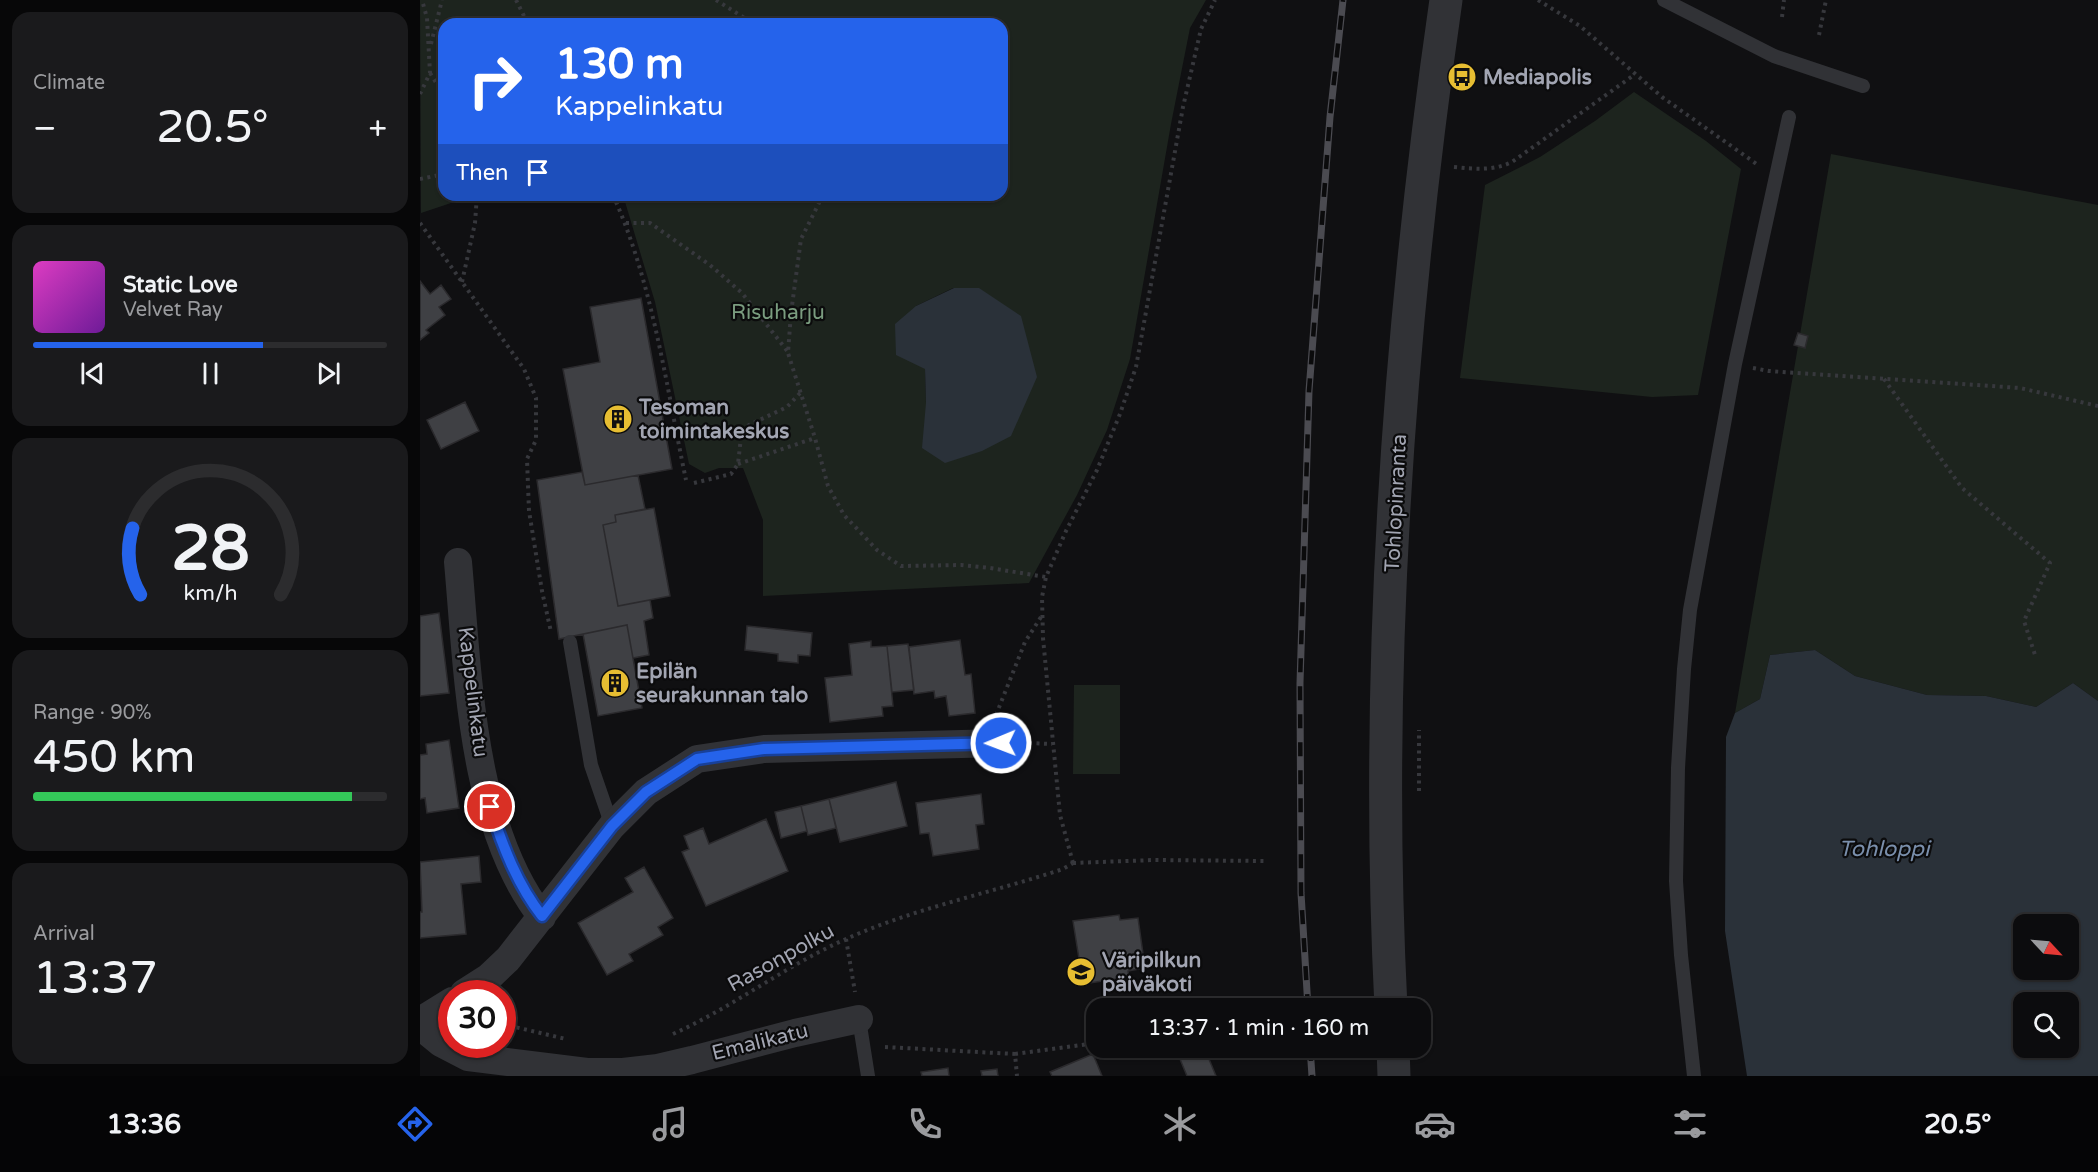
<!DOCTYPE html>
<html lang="en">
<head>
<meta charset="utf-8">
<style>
	body { margin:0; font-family:"Varela Round",sans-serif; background:#1a1a1c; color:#f1f3f6; height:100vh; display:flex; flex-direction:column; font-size:22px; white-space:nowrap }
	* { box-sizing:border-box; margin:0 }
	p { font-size:20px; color:#9a9b9e }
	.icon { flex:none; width:33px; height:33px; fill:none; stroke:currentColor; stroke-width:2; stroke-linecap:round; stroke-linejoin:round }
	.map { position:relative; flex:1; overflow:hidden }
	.side { display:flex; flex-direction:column; gap:12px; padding:12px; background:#070708; width:420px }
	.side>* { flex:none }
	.banner { position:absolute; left:18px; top:18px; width:570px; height:183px; border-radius:18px; box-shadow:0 2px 4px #0004,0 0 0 2px #2c2c2e; background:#2563eb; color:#fff; overflow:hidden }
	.needle { width:39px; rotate:116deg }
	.buttons { position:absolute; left:1593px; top:914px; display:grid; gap:12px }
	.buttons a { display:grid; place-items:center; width:66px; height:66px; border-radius:12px; background:#0c0c0e; box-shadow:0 2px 4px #0004,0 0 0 2px #2c2c2e; font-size:30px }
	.speed { position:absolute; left:18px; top:980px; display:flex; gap:12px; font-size:30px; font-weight:700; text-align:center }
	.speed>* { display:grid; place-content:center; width:78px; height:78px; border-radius:50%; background:#0c0c0e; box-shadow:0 2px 4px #0004,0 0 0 2px #2c2c2e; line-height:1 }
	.speed .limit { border:9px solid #d22; background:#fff; color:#111 }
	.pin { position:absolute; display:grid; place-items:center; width:51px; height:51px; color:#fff; margin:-26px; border:3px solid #fff; border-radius:50%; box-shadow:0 2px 6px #0007 }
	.me { position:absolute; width:66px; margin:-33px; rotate:269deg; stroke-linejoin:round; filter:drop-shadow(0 0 4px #0008) }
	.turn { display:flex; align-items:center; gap:21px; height:126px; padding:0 18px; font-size:27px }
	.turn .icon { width:78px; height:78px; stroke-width:2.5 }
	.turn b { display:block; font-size:42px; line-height:51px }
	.then { display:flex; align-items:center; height:57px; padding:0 18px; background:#0003; gap:12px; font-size:22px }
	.big { font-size:45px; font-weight:600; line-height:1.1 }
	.side .tile { flex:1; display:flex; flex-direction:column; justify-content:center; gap:9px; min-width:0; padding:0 21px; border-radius:18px; background:#1a1a1c }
	.side .dial { align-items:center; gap:0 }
	.dial svg { height:156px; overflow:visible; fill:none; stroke:#2c2c2e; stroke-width:7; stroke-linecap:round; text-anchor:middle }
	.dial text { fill:#f1f3f6; stroke:none }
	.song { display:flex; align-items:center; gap:18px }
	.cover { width:72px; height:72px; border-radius:9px; background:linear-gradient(135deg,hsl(310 70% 55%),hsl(280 70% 35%)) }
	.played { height:6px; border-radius:3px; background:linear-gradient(90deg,#2563eb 65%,#2c2c2e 65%) }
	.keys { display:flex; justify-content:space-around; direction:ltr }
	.heat { display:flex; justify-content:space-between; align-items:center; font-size:33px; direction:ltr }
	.charge { height:9px; border-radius:4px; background:linear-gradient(90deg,#34c759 90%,#2c2c2e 0) }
	.trip { position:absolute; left:666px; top:998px; width:345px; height:60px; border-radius:18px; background:#0c0c0e; box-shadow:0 2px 4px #0004,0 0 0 2px #2c2c2e; font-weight:600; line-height:60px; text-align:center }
	.tabs { display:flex; height:96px; justify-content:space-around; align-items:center; background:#050506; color:#9a9b9e }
	.tabs .icon { width:42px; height:42px }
	.tabs .active { color:#2563eb }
	.tabs b { font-size:27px; color:#f1f3f6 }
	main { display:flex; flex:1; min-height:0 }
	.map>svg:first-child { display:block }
	.green { fill:#1d241e; fill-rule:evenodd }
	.water { fill:#2a3139; fill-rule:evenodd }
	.building { fill:#3f4044; stroke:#2b2a2d; stroke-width:1.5 }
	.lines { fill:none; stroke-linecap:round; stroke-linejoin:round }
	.path { stroke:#37383d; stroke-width:4; stroke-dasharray:3 4.5; stroke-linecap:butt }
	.service { stroke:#313236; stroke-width:14 }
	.minor { stroke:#313236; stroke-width:28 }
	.tertiary { stroke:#313236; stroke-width:33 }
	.rail-casing { stroke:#4b4b51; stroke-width:7 }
	.rail { stroke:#0b0b0c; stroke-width:4.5; stroke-dasharray:14; stroke-linecap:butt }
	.route-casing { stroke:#184099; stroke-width:15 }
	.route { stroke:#2563eb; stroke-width:10 }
	.labels { text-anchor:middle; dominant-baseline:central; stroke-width:4.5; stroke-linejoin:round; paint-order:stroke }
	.poi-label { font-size:21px; font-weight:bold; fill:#a2a5b2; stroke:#0b0b0c; text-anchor:start }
	.park-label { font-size:21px; fill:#7a9c7f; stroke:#0b0b0c }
	.street-label { font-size:21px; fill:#a2a5b2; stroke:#0b0b0c }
	.water-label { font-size:22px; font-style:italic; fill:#7a8fac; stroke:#0b0b0c }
</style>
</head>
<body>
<main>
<section class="side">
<div class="tile"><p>Climate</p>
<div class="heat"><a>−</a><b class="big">20.5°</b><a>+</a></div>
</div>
<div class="tile">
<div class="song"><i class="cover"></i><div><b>Static Love</b><p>Velvet Ray</p></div></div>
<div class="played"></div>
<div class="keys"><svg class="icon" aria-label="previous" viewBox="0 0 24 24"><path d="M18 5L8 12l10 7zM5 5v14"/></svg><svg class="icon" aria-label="pause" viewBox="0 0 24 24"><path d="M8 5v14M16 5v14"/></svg><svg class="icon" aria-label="next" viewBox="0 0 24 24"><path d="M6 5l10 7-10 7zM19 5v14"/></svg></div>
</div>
<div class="tile dial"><svg viewBox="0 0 100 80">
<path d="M14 69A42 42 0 1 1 86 69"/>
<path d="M14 69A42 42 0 0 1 10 35" stroke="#2563eb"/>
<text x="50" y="56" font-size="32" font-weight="700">28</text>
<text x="50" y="72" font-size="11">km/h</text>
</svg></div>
<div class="tile"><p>Range · 90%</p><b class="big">450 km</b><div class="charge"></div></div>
<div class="tile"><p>Arrival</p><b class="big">13:37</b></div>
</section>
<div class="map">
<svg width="1678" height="1076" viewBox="0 0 1678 1076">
	<rect width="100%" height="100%" fill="#101012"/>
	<path class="green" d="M0 0H786L770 28 751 124 710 359 687 430 657 495 609 583 343 596V520L323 468H299L285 473 269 464 235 302 203 195H582V24H24V195H55L1 213ZM533 288H559L506 403 505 369 496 306Z
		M1214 92 1286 141 1321 169 1278 395 1232 397 1040 378 1065 185 1120 157 1175 121Z
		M1411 154 1678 205V701L1653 683 1616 707 1566 696 1507 695 1435 676 1395 650 1350 655 1340 699 1315 713Z
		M654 685H700V774H653Z"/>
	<path class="water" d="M534 288H559L601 316 617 377 591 436 562 451 525 463 502 448 506 403 505 369 476 355 475 324 496 306Z
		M1395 650 1435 676 1507 695 1566 696 1616 707 1653 683 1678 701V1076H1327L1305 931 1306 737 1315 713 1340 699 1350 655ZM1604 924H1648V969H1604ZM1604 1002H1648V1047H1604Z"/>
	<path class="building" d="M0 281 10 294 21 285 31 299 19 307 25 315 6 330 9 333 0 340Z
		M221 298 252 469 165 485 143 369 180 362 170 307Z
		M1378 333 1388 336 1385 348 1374 345Z
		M45 402 59 431 21 449 7 420Z
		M162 472 165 485 218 475 225 509 195 515 196 522 183 525 198 606 230 600 233 618 224 621 229 655 213 658 207 625 139 639 117 480Z
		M234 508 250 596 198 606 183 525 196 522 195 515Z
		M19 613 29 693 0 696V616Z
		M207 625 222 708 178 716 163 634Z
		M327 626 392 633 390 656 378 655V663L358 661V654L325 650Z
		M540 640 545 675 551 674 555 713 529 716 526 696 515 698 514 691 494 694 489 647Z
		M451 641V647L467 646 473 706 462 707 463 716 410 722 405 678 432 675 429 644Z
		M488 644 494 690 472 692 467 646Z
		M29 740 39 808 7 813 5 798 0 799V755L7 754 6 744Z
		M476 782 487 826 420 842 409 799Z
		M561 794 564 824 556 825 559 849 513 856 509 833 500 834 496 803Z
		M409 799 416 828 388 835 381 806Z
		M381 806 387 831 361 838 355 812Z
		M346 819 368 871 286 906 262 852 269 849 264 836 283 828 289 844Z
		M59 856 61 882 41 884 46 934 0 938V912H2L0 862Z
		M224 867 253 918 238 927 243 935 209 954 213 961 187 975 158 923 213 892 205 878Z
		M699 915 700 920 718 918 725 968 708 971 709 977 663 984 653 921Z
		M755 1047H784L796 1076H767Z
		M673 1054 682 1076H632L630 1072Z
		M528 1068 529 1076H502L501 1072Z
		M577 1069 578 1076H562L561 1071Z"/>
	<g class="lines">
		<path class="path" d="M96 0 108 24
			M296 0 334 24
			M1118 0 1160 26 1242 97 1338 165
			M1362 17 1364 0
			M1399 35 1406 0
			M11 44 22 0
			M10 73 24 95
			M0 94 10 73 7 18 2 0
			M1034 167C1055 169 1073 171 1092 162L1214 75
			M0 179 24 174
			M193 195C233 284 246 385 266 480
			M403 195 381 239 371 313 368 353 395 438 408 486 424 515 457 550 481 566 541 565 570 568 626 577
			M0 223 104 369 116 398V440L107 459 109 511 122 591 131 632
			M206 223H230L290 265 322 293 368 352
			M42 282 55 223 57 195
			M1333 368 1349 371 1600 388 1678 406
			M1464 379 1542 488 1630 563 1604 621 1616 658
			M318 464 395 438
			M274 483 311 474 318 464 321 437 329 425 367 407 381 392
			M576 715 605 642 621 617
			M609 743 632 744
			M999 791V730
			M653 863 640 815 623 638 622 597 626 577 646 531 677 470 700 414 716 367 763 107 781 29 795 0
			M653 863 734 860 844 861
			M426 939 435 992
			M1002 1015 1003 1037
			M82 1024 146 1039
			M253 1034C313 1007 365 966 426 939 495 908 571 893 643 869L653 863
			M465 1047 595 1054 597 1076
			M595 1054 676 1043"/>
		<path class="service" d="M1244 0 1354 56 1443 86
			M150 642 171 765 192 826
			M439 1019 448 1076
			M1274 1076 1261 955 1256 881 1258 768 1264 669 1270 610 1315 364 1369 117"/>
		<path class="minor" d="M38 562C48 673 51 826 122 917
			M44 993 69 977 88 959 192 826 226 792 277 759 344 749 581 743
			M0 1021 32 1001
			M0 1026 21 1043 48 1057 167 1072H203L238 1068 272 1060 375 1033 439 1019"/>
		<path class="tertiary" d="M971 1008C954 672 978 333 1026 0
			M973 1047 974 1076"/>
		<g class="rail-casing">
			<path id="rail" d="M888 1008 881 893 880 683 889 391 910 117 923 0
				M890 1047 892 1076"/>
		</g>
		<use href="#rail" class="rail"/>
	</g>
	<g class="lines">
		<g class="route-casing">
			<path id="route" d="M70 807C83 847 97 884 122 916L192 826 226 792 277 759 344 749 581 743"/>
		</g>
		<use href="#route" class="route"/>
	</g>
	<defs>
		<g id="bus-disc" transform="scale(1.5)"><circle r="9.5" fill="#e7be32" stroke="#0b0b0c"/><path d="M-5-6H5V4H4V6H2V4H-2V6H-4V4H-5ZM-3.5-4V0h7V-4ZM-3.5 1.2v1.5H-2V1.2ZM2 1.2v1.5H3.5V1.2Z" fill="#111"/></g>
		<g id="building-disc" transform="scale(1.5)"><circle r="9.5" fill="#e7be32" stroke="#0b0b0c"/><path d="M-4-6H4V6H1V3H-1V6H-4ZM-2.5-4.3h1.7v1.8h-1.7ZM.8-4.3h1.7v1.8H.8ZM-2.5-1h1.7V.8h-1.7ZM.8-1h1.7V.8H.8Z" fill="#111"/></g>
		<g id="school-disc" transform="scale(1.5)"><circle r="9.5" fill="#e7be32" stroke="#0b0b0c"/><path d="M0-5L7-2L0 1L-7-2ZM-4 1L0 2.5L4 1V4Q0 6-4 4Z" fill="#111"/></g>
	</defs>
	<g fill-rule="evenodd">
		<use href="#bus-disc" x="1042" y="77"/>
		<use href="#building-disc" x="198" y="419"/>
		<use href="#building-disc" x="195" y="683"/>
		<use href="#school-disc" x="661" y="972"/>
	</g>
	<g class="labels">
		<g class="poi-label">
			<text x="1063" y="77">Mediapolis</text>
			<text x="219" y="407">Tesoman<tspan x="219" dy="24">toimintakeskus</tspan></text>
			<text x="216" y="671">Epilän<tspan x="216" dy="24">seurakunnan talo</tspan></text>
			<text x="682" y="960">Väripilkun<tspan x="682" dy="24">päiväkoti</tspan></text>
		</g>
		<g class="park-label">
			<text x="358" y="312">Risuharju</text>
		</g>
		<g class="street-label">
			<text transform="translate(976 503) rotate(-87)">Tohlopinranta</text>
			<text transform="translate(53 692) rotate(83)">Kappelinkatu</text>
			<text transform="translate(361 958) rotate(-29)">Rasonpolku</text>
			<text transform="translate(340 1042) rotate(-14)">Emalikatu</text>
		</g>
		<g class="water-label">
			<text x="1464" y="849">Tohloppi</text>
		</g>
	</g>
</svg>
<div class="buttons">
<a><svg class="needle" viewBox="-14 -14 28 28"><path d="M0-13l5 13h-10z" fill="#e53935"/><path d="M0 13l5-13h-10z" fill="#9a9b9e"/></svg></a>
<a><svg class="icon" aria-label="search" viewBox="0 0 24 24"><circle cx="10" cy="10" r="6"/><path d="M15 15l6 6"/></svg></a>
</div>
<div class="speed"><div class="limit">30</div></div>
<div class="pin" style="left:70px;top:807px;background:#d93025"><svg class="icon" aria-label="arrive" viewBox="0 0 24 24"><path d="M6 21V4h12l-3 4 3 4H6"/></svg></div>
<svg class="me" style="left:581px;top:743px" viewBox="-20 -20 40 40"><circle r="17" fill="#2563eb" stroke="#fff" stroke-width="3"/><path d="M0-11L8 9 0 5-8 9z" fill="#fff"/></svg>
<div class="trip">13:37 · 1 min · 160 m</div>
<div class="banner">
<div class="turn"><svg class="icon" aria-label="right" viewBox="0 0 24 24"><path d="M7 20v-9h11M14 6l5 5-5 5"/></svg><div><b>130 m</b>Kappelinkatu</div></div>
<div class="then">Then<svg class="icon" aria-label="arrive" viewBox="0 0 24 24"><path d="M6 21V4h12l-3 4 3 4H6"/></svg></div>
</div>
</div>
</main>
<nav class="tabs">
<b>13:36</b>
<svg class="icon active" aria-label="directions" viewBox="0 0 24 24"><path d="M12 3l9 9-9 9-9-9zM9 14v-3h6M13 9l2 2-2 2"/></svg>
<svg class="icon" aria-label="music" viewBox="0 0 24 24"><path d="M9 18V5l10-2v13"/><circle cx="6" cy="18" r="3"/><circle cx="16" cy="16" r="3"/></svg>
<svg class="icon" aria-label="phone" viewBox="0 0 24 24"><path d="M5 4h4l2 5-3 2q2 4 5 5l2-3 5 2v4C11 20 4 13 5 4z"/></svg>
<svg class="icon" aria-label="climate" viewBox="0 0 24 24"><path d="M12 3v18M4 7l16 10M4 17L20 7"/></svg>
<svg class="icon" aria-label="car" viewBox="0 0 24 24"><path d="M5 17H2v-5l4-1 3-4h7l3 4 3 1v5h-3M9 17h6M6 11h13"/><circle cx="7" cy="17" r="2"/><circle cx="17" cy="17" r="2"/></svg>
<svg class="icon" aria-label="filters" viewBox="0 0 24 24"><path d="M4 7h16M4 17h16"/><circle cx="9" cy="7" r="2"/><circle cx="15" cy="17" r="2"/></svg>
<b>20.5°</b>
</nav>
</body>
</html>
